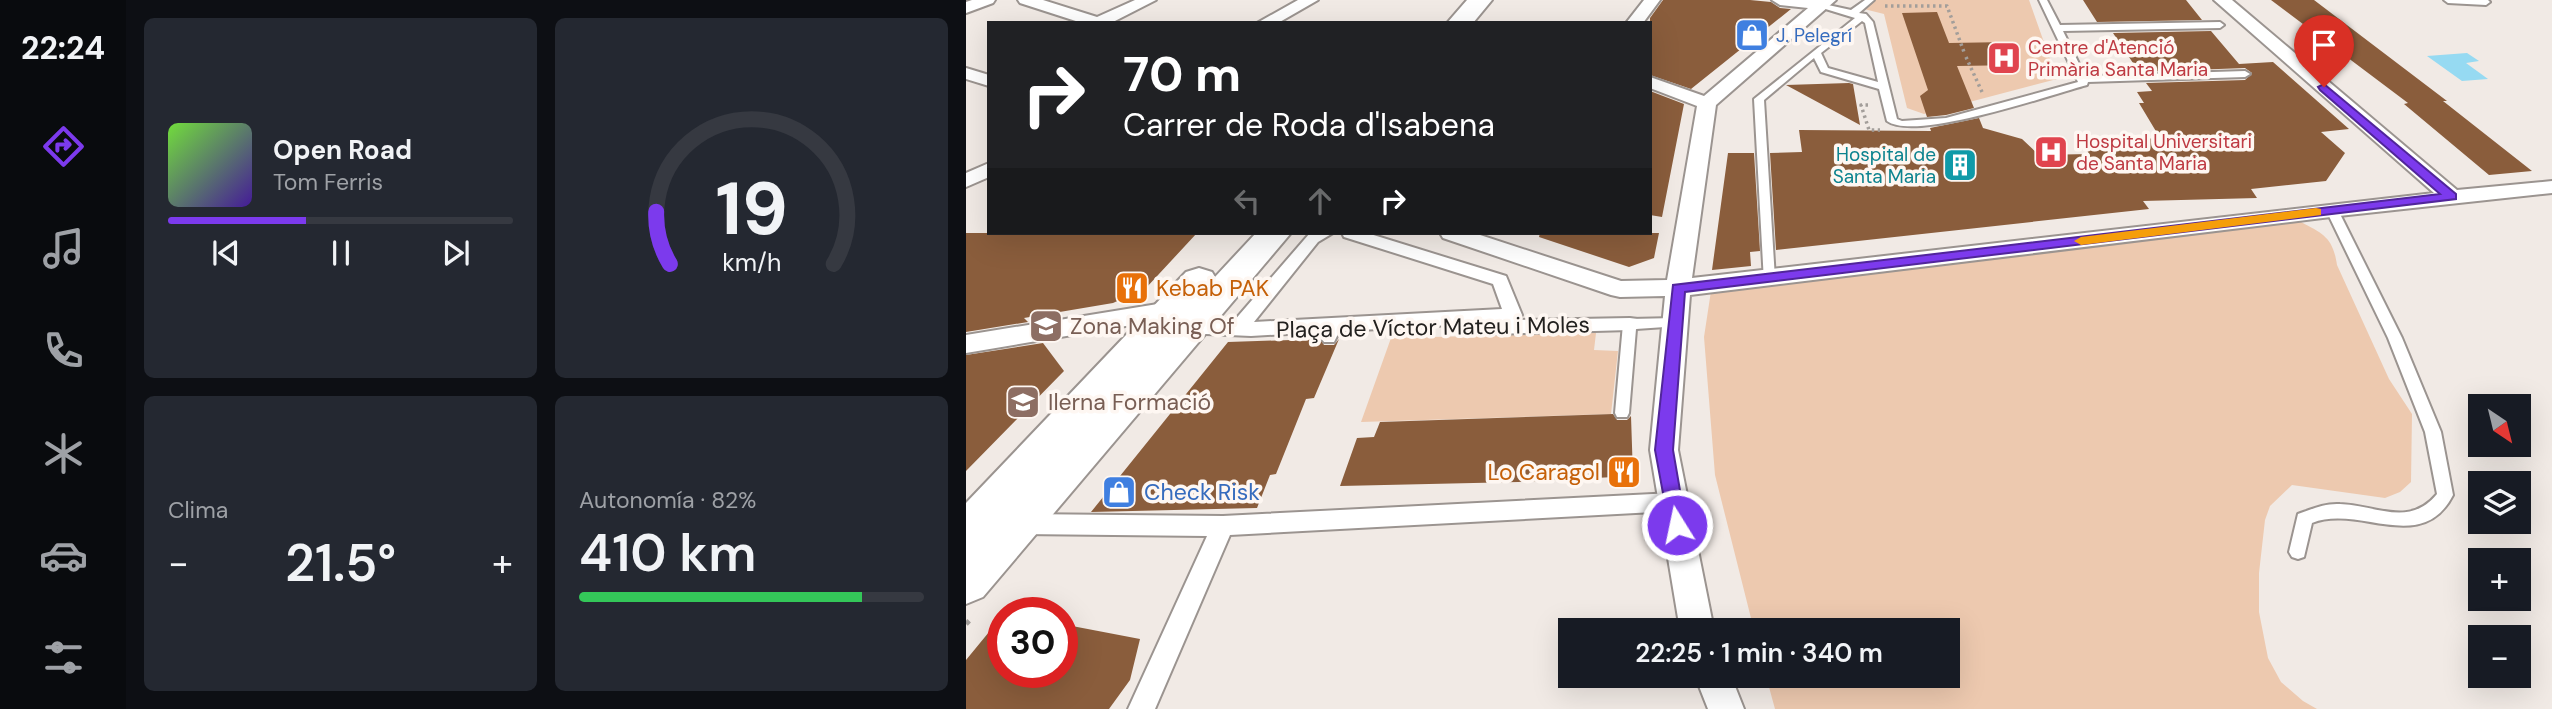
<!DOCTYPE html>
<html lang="es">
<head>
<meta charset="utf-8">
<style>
	body { margin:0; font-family:"DM Sans",sans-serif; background:#242831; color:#f1f3f6; height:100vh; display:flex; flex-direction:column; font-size:26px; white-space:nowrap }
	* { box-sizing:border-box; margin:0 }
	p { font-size:23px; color:#9ea1a6 }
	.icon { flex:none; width:38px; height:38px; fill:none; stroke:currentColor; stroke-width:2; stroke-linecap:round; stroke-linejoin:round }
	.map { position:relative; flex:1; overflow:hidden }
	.side { display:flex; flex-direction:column; gap:18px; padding:18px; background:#0d0f14; width:840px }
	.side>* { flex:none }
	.hud { position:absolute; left:21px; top:21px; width:665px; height:214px; border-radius:0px; box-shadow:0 7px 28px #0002; background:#202124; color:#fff; overflow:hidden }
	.needle { width:46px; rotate:145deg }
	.fabs { position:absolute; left:1502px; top:394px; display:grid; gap:14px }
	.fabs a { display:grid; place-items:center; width:63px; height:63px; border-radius:0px; background:#171b24; box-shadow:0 7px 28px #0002; font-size:35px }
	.speed { position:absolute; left:21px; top:597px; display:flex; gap:14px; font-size:35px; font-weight:700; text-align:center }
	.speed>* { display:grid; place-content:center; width:91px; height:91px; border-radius:50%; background:#171b24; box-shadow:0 7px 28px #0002; line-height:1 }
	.speed .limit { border:10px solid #d22; background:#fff; color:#111 }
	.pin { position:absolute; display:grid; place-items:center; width:60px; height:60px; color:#fff; margin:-72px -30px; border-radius:50% 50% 50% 0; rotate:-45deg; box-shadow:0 0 7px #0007 }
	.pin .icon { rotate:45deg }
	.me { position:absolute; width:77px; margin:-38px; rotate:350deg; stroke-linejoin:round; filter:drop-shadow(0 0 5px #0008) }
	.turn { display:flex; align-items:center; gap:24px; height:147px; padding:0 21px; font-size:32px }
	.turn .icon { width:91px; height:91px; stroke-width:2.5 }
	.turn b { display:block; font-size:49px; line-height:60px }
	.lanes { display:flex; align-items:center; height:66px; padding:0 21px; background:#0003; justify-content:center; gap:35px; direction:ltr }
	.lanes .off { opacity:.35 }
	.big { font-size:52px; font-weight:600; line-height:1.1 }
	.side .card { flex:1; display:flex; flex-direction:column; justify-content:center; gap:10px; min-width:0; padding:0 24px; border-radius:10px; background:#242831 }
	.side .dial { align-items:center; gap:0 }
	.dial svg { height:182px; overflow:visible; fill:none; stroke:#363941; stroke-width:7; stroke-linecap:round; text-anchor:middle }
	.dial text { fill:#f1f3f6; stroke:none }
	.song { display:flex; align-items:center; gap:21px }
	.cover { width:84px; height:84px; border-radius:10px; background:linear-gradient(135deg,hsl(100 70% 55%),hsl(260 70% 35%)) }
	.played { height:7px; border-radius:4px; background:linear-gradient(90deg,#7c3aed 40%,#363941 40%) }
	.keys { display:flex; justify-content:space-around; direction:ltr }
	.heat { display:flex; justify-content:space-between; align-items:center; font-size:38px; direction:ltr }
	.charge { height:10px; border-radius:5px; background:linear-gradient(90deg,#34c759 82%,#363941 0) }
	.side .tiles { flex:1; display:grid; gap:18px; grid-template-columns:repeat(2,1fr) }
	.trip { position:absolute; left:592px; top:618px; width:402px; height:70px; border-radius:0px; background:#171b24; box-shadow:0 7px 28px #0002; font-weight:600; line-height:70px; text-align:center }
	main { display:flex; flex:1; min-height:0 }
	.tabs { display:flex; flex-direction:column; width:126px; justify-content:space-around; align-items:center; background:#090b0e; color:#9ea1a6 }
	.tabs .icon { width:49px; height:49px }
	.tabs .selected { color:#7c3aed }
	.tabs b { font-size:32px; color:#f1f3f6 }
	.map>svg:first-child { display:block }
	.green { fill:#edc9af }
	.water { fill:#96daf2 }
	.building { fill:#8a5d3c }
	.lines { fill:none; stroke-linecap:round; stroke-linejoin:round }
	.service-casing { stroke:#9b9490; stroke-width:4 }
	.pedestrian-casing { stroke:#9b9490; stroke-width:4 }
	.minor-casing { stroke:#9b9490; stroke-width:4 }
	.primary-casing { stroke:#9b9490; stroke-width:4 }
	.path-far1 { stroke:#a39e9a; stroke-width:3.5; stroke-dasharray:2.5 3.5; stroke-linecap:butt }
	.path { stroke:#a39e9a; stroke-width:5; stroke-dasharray:4.5 6; stroke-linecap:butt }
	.service { fill:#fff; fill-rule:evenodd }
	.pedestrian { fill:#fff; fill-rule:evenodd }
	.minor { fill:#fff; fill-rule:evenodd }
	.primary { fill:#fff; fill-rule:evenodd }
	.route { fill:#7c3aed; stroke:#51269a; stroke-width:2 }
	.slow { fill:#f59e0b }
	.labels { text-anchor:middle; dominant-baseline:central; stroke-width:7; stroke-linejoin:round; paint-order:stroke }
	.far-shop-label { font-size:19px; fill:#366cbe; stroke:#fef7f2; text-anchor:start }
	.far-health-label { font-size:19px; fill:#be3a42; stroke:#fef7f2; text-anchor:start }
	.far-culture-label { font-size:19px; fill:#0d838f; stroke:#fef7f2; text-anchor:end }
	.food-label { font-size:23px; fill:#c56008; stroke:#fef7f2; text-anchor:start }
	.education-label { font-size:23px; fill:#785e54; stroke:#fef7f2; text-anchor:start }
	.street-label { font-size:23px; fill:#23211f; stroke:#fef7f2 }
	.shop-label { font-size:23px; fill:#366cbe; stroke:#fef7f2; text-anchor:start }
</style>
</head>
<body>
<main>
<nav class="tabs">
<b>22:24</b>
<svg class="icon selected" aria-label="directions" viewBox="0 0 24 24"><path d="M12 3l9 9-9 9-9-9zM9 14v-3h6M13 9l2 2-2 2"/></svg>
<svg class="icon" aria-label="music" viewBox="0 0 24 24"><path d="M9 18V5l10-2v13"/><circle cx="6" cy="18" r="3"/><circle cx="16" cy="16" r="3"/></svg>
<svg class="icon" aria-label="phone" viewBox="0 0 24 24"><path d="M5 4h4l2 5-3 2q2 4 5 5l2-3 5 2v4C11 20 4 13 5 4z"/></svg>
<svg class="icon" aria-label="climate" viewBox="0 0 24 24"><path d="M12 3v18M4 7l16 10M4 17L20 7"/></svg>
<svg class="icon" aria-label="car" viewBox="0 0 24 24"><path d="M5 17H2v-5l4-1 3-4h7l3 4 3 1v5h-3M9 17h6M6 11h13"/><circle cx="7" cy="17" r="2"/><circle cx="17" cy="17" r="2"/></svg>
<svg class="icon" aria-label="filters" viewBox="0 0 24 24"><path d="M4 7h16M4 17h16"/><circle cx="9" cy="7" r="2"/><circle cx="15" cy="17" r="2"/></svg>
</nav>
<section class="side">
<div class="tiles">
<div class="card">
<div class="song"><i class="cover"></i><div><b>Open Road</b><p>Tom Ferris</p></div></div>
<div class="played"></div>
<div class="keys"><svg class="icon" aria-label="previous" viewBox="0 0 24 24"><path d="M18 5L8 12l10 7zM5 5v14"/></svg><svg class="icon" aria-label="pause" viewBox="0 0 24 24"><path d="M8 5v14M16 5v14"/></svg><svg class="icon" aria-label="next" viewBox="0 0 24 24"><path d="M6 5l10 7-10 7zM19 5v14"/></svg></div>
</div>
<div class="card dial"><svg viewBox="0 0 100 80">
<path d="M14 69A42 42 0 1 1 86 69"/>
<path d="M14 69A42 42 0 0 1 8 46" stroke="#7c3aed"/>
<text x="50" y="56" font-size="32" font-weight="700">19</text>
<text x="50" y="72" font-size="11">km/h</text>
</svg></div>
<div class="card"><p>Clima</p>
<div class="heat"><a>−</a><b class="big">21.5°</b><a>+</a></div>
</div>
<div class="card"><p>Autonomía · 82%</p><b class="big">410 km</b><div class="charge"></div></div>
</div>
</section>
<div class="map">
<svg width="1586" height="709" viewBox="0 0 1586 709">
	<rect width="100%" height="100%" fill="#f1eae5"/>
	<path class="green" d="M904 0H1063L1091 79 958 114 941 108 918 14 894 8Z
		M1335 222C1358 234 1367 238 1371 265L1423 379 1446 414 1445 482 1434 492 1419 498 1326 485 1304 506 1299 520 1293 573V612L1302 658 1315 682 1337 701 1351 709H809L800 676H982V630H788L749 475 738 337 745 291Z
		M630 333 628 350 652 351 645 414 395 422 425 338Z"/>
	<path class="water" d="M1501 53 1513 61 1500 63 1522 79 1496 81 1461 56Z"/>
	<path class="building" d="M697 0H784L805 2 814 8 825 9 725 89 684 75V18Z
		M1117 0H1220L1236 20 1131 22Z
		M1305 0H1348L1481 101H1477L1566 171 1523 175 1438 104 1442 103Z
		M971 12 983 43 1043 42 1053 65 991 66 1008 108 980 115 961 117 954 96 962 90 936 13Z
		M1245 31 1273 64 1307 62 1383 129 1355 132 1379 153 1360 181 1285 189 1291 198 1177 201 1183 209 810 250 804 153 836 152 833 130 965 131 964 128 1013 118 1017 128 1056 139 1073 155 1123 154 1117 142 1194 138 1173 103H1178L1171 92 1186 91 1180 83 1279 80 1286 73 1279 68 1173 72 1147 33Z
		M883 83 887 84 894 125 820 85Z
		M684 91 718 104 696 217 684 215Z
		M762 153H788L794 251 784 252 785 266 746 270Z
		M0 233H231L180 288 147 303 58 318 62 322 0 332Z
		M574 233H693L688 258 663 267 573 237Z
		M354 339 358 345H368L373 339 348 398 340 399 310 474 304 475 291 508 125 512 262 342Z
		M77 343 98 371 0 471V355Z
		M647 414 651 420H661L665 416 667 476 552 482 374 486 391 438 408 437 414 422Z
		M37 615V672H96V639L106 626 174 639 164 680 143 709H0V660Z"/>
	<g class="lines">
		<g class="service-casing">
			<path id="service" d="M899 0H908L893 13 900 14 907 22 931 119 936 121 980 118 1112 82 1073 0H1081L1094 25 1254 22 1258 25 1254 28 1097 31 1119 76 1279 71 1284 74 1279 77 1122 82 1121 85C1084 95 949 142 921 121L913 89 855 72 848 58 798 100 809 279 803 283 798 282 788 99 889 18 853 7V3L885 10ZM896 21 899 23 912 82 862 68 855 53Z
				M1478 0H1522L1524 2 1520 5 1482 3Z
				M1366 206 1372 210 1436 338 1475 432 1487 495C1456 556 1393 504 1346 523L1338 557 1332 559 1326 557 1323 552 1332 514C1346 509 1359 503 1374 504 1410 505 1443 528 1471 494L1459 432 1422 338 1360 210Z
				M709 318 716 323 714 326 670 329 663 413 661 417H651L649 413 657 324 664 319Z
				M367 325 374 330 368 342H358L356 339 362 327Z"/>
		</g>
		<g class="pedestrian-casing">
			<path id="pedestrian" d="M344 233H367L352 242 288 322 536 309 527 284 378 237 376 233H401L540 276 556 315 552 320 664 318 671 319 673 324 671 329 664 330 528 334 521 332 519 327 521 323 285 336 218 333 216 328 218 323 225 321 267 322Z
				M707 493 715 495 718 502 715 509 707 511 264 535 189 709H162L241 536 54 534 46 531 43 524 46 517 54 514 257 516Z"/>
		</g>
		<g class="minor-casing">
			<path id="minor" d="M6 0H29L27 3 0 13V2Z
				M52 0H77L131 17 169 0H190L145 23H116L54 3Z
				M332 0H352L312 23H291Z
				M678 0H694L677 23H660Z
				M806 0H870L750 105 726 278 1468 193 1248 0H1266L1491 190 1586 181V193L1373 216 724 295 712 450 748 630H714L684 450 699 296 654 297 645 295 477 238 474 233H508L655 281 701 280 731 106 684 88V77L738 96 842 8 814 5Z
				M0 68 23 75V86L0 79Z
				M23 163V177L0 187V173Z
				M204 302 213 305 216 311 213 317 0 353V335Z
				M729 676H765L778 709H742Z"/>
		</g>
		<g class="primary-casing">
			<path id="primary" d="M501 0H526L507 23H481Z
				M290 233H325L17 597 0 604V503L220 272 233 268 246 272 249 277Z"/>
		</g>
		<path class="path-far1" d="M919 6H981L998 52
			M1000 57 1016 92
			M902 105H895L903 130H914"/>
		<path class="path" d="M0 624 7 617"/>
		<use href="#service" class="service"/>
		<use href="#pedestrian" class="pedestrian"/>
		<use href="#minor" class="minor"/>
		<use href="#primary" class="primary"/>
	</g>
	<path class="route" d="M1358 84 1490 194V199L719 292 707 450 720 525 717 531 711 533 704 531 689 450 707 285 1474 194 1354 90 1352 87Z"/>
	<path class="slow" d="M1350 208 1355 209V215L1115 245 1108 241 1115 237Z"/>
	<defs>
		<g id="shop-square" transform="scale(1.75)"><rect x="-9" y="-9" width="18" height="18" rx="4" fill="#3f7fe0" stroke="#fef7f2"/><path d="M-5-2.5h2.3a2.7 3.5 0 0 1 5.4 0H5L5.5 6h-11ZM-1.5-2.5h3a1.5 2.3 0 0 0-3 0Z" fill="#fff"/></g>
		<g id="hospital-square" transform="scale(1.75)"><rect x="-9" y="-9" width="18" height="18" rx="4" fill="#e0444e" stroke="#fef7f2"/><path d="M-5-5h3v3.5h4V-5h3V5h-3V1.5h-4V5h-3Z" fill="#fff"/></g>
		<g id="building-square" transform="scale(1.75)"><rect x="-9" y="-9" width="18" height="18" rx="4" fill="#0f9aa8" stroke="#fef7f2"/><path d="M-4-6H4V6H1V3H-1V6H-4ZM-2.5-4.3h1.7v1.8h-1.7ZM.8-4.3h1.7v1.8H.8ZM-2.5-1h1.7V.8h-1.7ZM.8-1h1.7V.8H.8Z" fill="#fff"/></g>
		<g id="restaurant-square" transform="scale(1.75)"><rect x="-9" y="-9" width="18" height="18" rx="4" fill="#e8710a" stroke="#fef7f2"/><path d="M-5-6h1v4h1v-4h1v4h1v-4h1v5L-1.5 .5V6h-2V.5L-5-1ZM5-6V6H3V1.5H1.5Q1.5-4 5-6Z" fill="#fff"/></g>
		<g id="school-square" transform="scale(1.75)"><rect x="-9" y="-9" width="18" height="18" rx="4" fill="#8d6e63" stroke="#fef7f2"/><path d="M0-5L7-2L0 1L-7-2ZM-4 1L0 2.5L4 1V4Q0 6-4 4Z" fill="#fff"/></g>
	</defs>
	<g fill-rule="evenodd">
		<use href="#shop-square" x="786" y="35"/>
		<use href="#hospital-square" x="1038" y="58"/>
		<use href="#hospital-square" x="1085" y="152"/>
		<use href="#building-square" x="994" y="165"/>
		<use href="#restaurant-square" x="166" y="288"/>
		<use href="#school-square" x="80" y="326"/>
		<use href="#school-square" x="57" y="402"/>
		<use href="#restaurant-square" x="658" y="472"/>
		<use href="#shop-square" x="153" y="492"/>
	</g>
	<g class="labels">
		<g class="far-shop-label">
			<text x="810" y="35">J. Pelegrí</text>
		</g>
		<g class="far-health-label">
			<text x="1062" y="47">Centre d'Atenció<tspan x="1062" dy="22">Primària Santa Maria</tspan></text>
			<text x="1110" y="141">Hospital Universitari<tspan x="1110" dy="22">de Santa Maria</tspan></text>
		</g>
		<g class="far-culture-label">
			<text x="970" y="154">Hospital de<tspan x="970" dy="22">Santa Maria</tspan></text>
		</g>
		<g class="food-label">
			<text x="190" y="288">Kebab PAK</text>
			<text x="634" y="472" text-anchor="end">Lo Caragol</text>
		</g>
		<g class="education-label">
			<text x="104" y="326">Zona Making Of</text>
			<text x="82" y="402">Ilerna Formació</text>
		</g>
		<g class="street-label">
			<text transform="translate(467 327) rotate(-1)">Plaça de Víctor Mateu i Moles</text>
		</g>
		<g class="shop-label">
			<text x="178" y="492">Check Risk</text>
		</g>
	</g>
</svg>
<div class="fabs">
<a><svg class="needle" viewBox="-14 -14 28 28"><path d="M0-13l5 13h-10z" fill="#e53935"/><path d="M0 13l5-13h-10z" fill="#9ea1a6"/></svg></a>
<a><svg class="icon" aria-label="layers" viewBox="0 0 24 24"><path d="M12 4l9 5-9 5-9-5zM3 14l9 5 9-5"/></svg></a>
<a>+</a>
<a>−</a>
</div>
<div class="speed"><div class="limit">30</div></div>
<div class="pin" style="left:1358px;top:87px;background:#d93025"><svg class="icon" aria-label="arrive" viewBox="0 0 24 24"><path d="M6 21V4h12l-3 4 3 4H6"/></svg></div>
<svg class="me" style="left:711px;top:525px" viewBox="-20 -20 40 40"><circle r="17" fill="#7c3aed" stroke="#fff" stroke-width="3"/><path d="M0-11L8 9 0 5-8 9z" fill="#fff"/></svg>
<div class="trip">22:25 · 1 min · 340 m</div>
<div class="hud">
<div class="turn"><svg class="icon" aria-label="right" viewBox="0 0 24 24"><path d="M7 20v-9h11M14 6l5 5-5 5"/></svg><div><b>70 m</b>Carrer de Roda d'Isabena</div></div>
<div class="lanes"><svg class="icon off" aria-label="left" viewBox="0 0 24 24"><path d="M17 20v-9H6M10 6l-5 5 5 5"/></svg><svg class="icon off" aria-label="ahead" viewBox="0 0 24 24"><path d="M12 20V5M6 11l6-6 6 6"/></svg><svg class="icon" aria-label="right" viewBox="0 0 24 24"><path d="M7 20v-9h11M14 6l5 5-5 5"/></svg></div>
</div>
</div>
</main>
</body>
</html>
